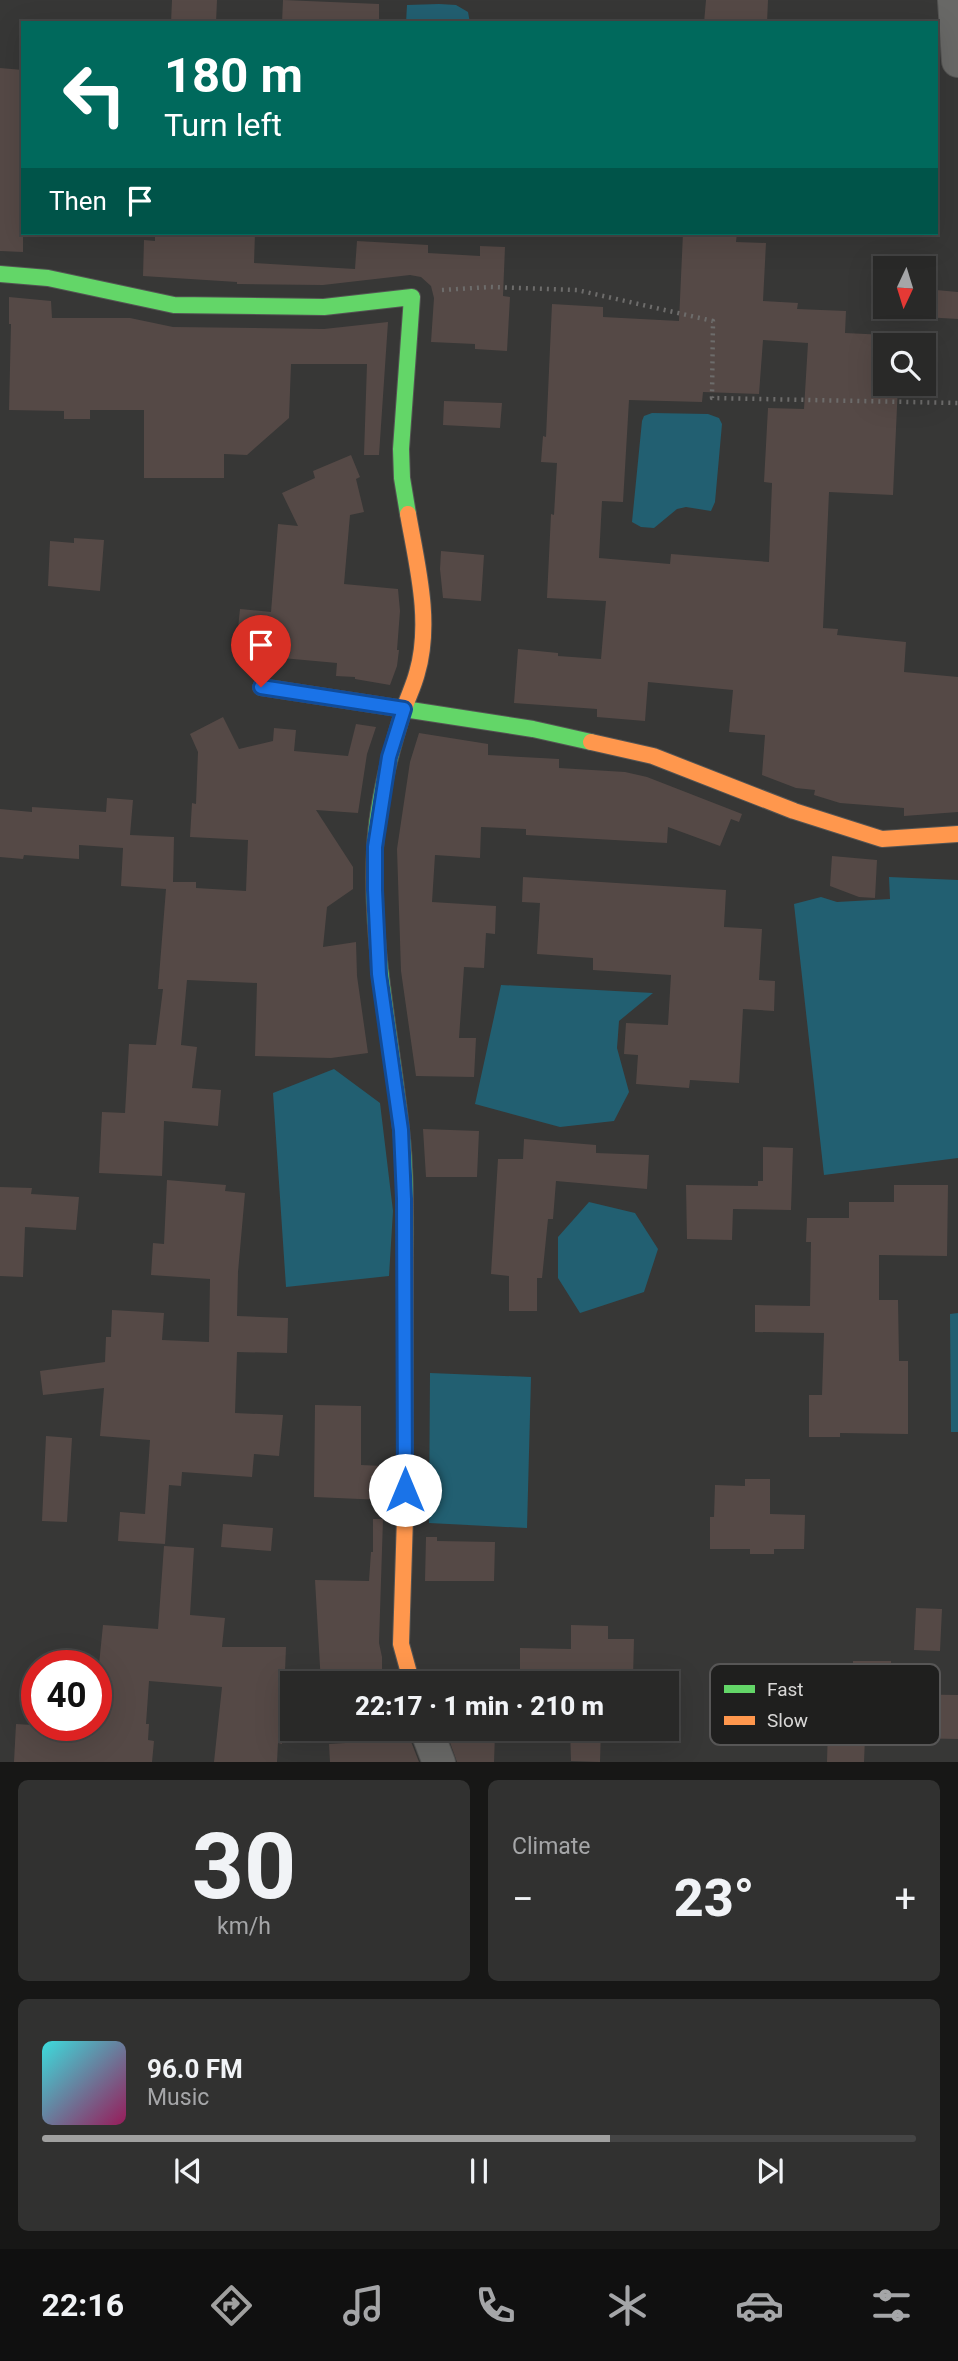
<!DOCTYPE html>
<html lang="en">
<head>
<meta charset="utf-8">
<style>
	body { margin:0; font-family:Roboto,sans-serif; background:#313130; color:#f1f3f6; height:100vh; display:flex; flex-direction:column; font-size:26px; white-space:nowrap }
	* { box-sizing:border-box; margin:0 }
	p { font-size:23px; color:#a5a6a8 }
	.icon { flex:none; width:38px; height:38px; fill:none; stroke:currentColor; stroke-width:2; stroke-linecap:round; stroke-linejoin:round }
	.map { position:relative; height:1762px; overflow:hidden }
	.drawer { display:flex; flex-direction:column; gap:18px; padding:18px; background:#171716; flex:1 }
	.drawer>* { flex:none }
	.banner { position:absolute; left:21px; top:21px; width:917px; height:214px; border-radius:0px; box-shadow:0 7px 28px #0002,0 0 0 2px #454545; background:#00695c; color:#fff; overflow:hidden }
	.needle { width:46px; rotate:184deg }
	.controls { position:absolute; left:873px; top:256px; display:grid; gap:14px }
	.controls a { display:grid; place-items:center; width:63px; height:63px; border-radius:0px; background:#292928; box-shadow:0 7px 28px #0002,0 0 0 2px #454545; font-size:35px }
	.speed { position:absolute; left:21px; top:1650px; display:flex; gap:14px; font-size:35px; font-weight:700; text-align:center }
	.speed>* { display:grid; place-content:center; width:91px; height:91px; border-radius:50%; background:#292928; box-shadow:0 7px 28px #0002,0 0 0 2px #454545; line-height:1 }
	.speed .limit { border:10px solid #d22; background:#fff; color:#111 }
	.pin { position:absolute; display:grid; place-items:center; width:60px; height:60px; color:#fff; margin:-72px -30px; border-radius:50% 50% 50% 0; rotate:-45deg; box-shadow:0 0 7px #0007 }
	.pin .icon { rotate:45deg }
	.me { position:absolute; width:77px; margin:-38px; rotate:0deg; stroke-linejoin:round; filter:drop-shadow(0 0 5px #0008) }
	.turn { display:flex; align-items:center; gap:24px; height:147px; padding:0 28px; font-size:32px }
	.turn .icon { width:91px; height:91px; stroke-width:2.5 }
	.turn b { display:block; font-size:49px; line-height:60px }
	.then { display:flex; align-items:center; height:66px; padding:0 28px; background:#0003; gap:14px; font-size:26px }
	.big { font-size:52px; font-weight:800; line-height:1.1 }
	.drawer .widget { flex:1; display:flex; flex-direction:column; justify-content:center; gap:10px; min-width:0; padding:0 24px; border-radius:10px; background:#313130 }
	.drawer .dial { align-items:center; gap:0 }
	.dial b { font-size:91px; line-height:1 }
	.song { display:flex; align-items:center; gap:21px }
	.cover { width:84px; height:84px; border-radius:10px; background:linear-gradient(135deg,hsl(180 70% 55%),hsl(330 70% 35%)) }
	.played { height:7px; border-radius:4px; background:linear-gradient(90deg,#a0a09f 65%,#454545 65%) }
	.keys { display:flex; justify-content:space-around; direction:ltr }
	.heat { display:flex; justify-content:space-between; align-items:center; font-size:38px; direction:ltr }
	.drawer .tiles { flex:1; display:grid; gap:18px; grid-template-columns:1fr 1fr }
	.widget:last-child { grid-column:span 2 }
	.trip { position:absolute; left:280px; top:1671px; width:399px; height:70px; border-radius:0px; background:#292928; box-shadow:0 7px 28px #0002,0 0 0 2px #454545; font-weight:800; line-height:70px; text-align:center }
	.dock { display:flex; height:112px; justify-content:space-around; align-items:center; background:#101010; color:#a5a6a8 }
	.dock .icon { width:49px; height:49px }
	.dock .active { color:#a0a09f }
	.dock b { font-size:32px; color:#f1f3f6 }
	.map>svg:first-child { display:block }
	.water { fill:#225f71 }
	.building { fill:#554946; fill-rule:evenodd }
	.lines { fill:none; stroke-linecap:round; stroke-linejoin:round }
	.street-casing { stroke:#545453; stroke-width:34 }
	.fast-casing { stroke:#545453; stroke-width:18 }
	.slow-casing { stroke:#545453; stroke-width:18 }
	.path { stroke:#6d6c6b; stroke-width:4.5; stroke-dasharray:2 5; stroke-linecap:butt }
	.street { stroke:#686866; stroke-width:32 }
	.fast { stroke:#63d668; stroke-width:16 }
	.slow { stroke:#ff974d; stroke-width:16 }
	.route-casing { stroke:#114b97; stroke-width:18 }
	.route { stroke:#1a73e8; stroke-width:12 }
	.key { fill:#1f1f1e; stroke:#575656; stroke-width:2 }
	.key-label { font-size:19px; fill:#d9d8d7 }
</style>
</head>
<body>
<div class="map">
<svg width="958" height="1763" viewBox="0 0 958 1763">
	<rect width="100%" height="100%" fill="#373736"/>
	<path class="water" d="M439 4 456 5 468 12 470 23H406L407 5Z
		M652 413 708 414 719 418 722 424 715 502 711 511 686 507 677 509 654 528 641 527 632 522 642 421 644 416Z
		M889 877 958 880V1158L824 1175 794 904 821 897 837 902 890 899Z
		M501 985 653 993 619 1021 617 1048 629 1092 614 1121 560 1127 475 1104Z
		M334 1069 380 1103 393 1211 389 1276 286 1287 273 1093Z
		M589 1202 635 1213 658 1249 644 1292 580 1313 558 1278V1237Z
		M958 1313V1432H951L950 1314Z
		M430 1373 531 1377 527 1528 429 1523Z"/>
	<path class="building" d="M172 0H217L216 23H171Z
		M283 0 379 4V23H282Z
		M706 0H768L767 23H704Z
		M0 68 23 70V252L0 251Z
		M155 233H255L254 263 355 269 357 241 428 245V253L480 256V246L505 247 503 296 510 297 507 351 475 349V344L431 342 434 298 431 286 421 277 410 275 323 285 237 284V282L143 276 144 240 155 241Z
		M683 233H737L736 242 766 243 763 301 798 303 797 309 846 311 845 333 907 336 906 345H886V383H904V385H898L893 495 829 492 823 628 838 629 837 635 906 642 904 672 958 677V812L904 816V808L840 803 814 795 815 790 796 788 762 775 765 735 729 732 733 690 648 682 645 721 597 717V709L514 703 518 649 558 653V656L601 659 606 601 547 598 551 514 554 515 557 463 541 462 543 436 546 437 552 304 603 307V317L679 321ZM763 340 808 343 804 409 768 408 764 482 772 483 769 562 671 554 670 564 599 558 602 501 623 502 629 400 702 402 703 392 759 394Z
		M936 290 958 292V319L924 317V293H935Z
		M9 297 51 301 52 318H130L173 327 324 329 388 322 379 455H364L367 364H291L289 418 247 455 224 454V478H144V410H90V419H64V411L9 410 11 324H9Z
		M444 401 502 403 500 428 443 425Z
		M351 455 360 477 356 479 364 512 350 515 344 584 398 589 400 611 397 650H399L397 666 390 685 355 679V677L336 676 337 663 282 658 281 663 235 658 240 609 271 612 278 524 298 526 282 493 315 478 313 471Z
		M74 538 104 540 100 591 48 586 50 541 74 543Z
		M441 551 484 555 481 601 443 598 440 569Z
		M223 717 239 749 273 741 274 728 296 730 294 751 348 756 356 724 376 727 367 754 358 813 316 810 353 867V889L327 907 323 947 356 942 357 976 368 1053 331 1058 255 1056 257 983 187 980 181 1045 197 1047 192 1088 221 1090 218 1126 164 1121 162 1176 99 1173 102 1112 125 1113 129 1044 156 1045 163 989H158L166 889 121 886 123 848 79 845V859L24 855 23 859 0 857V809L32 812V807L106 812 107 798 133 800 130 835 174 837 173 882H196V888L246 891 248 840 190 837 192 803 196 804 198 752 190 734Z
		M419 733 488 744V755L559 759V768L625 772 647 777 742 814 739 822 731 819 720 846 668 827 667 843 526 835V829L481 827 480 858 435 855 432 902 496 906 495 934 486 933 484 968 464 967 459 1038H476L474 1077 416 1076 401 971 397 849 410 762Z
		M832 856 877 860 875 898 859 897 830 886Z
		M523 877 726 890 724 927 762 929 759 980 775 981 774 1011 743 1009 739 1083 690 1080 689 1088 636 1084 638 1055 624 1054 626 1023 668 1025 671 975 593 970V958L537 954 540 903 522 902Z
		M423 1129 479 1131 477 1177H426Z
		M524 1139 596 1145V1153L649 1155 647 1189 556 1181 553 1219H548L542 1278H537V1311H509V1276L491 1274 498 1159H523Z
		M763 1147 793 1148 791 1210 733 1209 732 1240 687 1239 686 1185 758 1186V1181H763Z
		M167 1180 226 1185 225 1191 245 1193 238 1272 237 1316 288 1318 287 1353 237 1352 235 1413 283 1415 279 1456 254 1454 252 1477 182 1472 181 1486 169 1485 165 1544 118 1541 120 1512 145 1514 150 1440 100 1436 104 1388 43 1395 40 1371 105 1362 106 1337H111L112 1310 164 1313 162 1340 209 1342 210 1279 151 1275 153 1243 164 1244Z
		M894 1185H948L947 1256 879 1255V1300H898L899 1361H908V1434L840 1433V1437H809V1395H822L824 1333 755 1332V1305L810 1306 811 1242H806L807 1218H849V1202H894Z
		M0 1187 32 1188 31 1194 79 1197 76 1230 25 1227 23 1277 0 1276Z
		M315 1405 361 1406V1465L383 1466V1500L314 1497Z
		M46 1436 72 1438 67 1522 42 1521Z
		M745 1479H770V1514L805 1515 804 1549H774V1554H750V1549H710V1517H714L715 1485 745 1486Z
		M373 1519H383L379 1643 382 1657V1684H321L315 1580 369 1581 371 1552H373Z
		M223 1524 273 1528 271 1551 221 1547Z
		M426 1537H437V1541L495 1542 494 1581H425Z
		M164 1546 194 1548 190 1615 225 1618 222 1647H286L282 1744 278 1743 277 1762H214L222 1687 149 1681 146 1724H149L148 1740 154 1741 152 1762H14L16 1724 96 1729V1694L103 1625 158 1629Z
		M916 1608 942 1609 940 1651 914 1650Z
		M571 1625 608 1626V1639H634L633 1678 558 1677V1681H520V1648L571 1649Z
		M853 1661H891V1694L958 1695V1739L865 1737 864 1762H827L828 1726 781 1725 782 1677H808V1693H853Z
		M570 1729H601L600 1762 571 1761Z
		M447 1734H495L494 1762H457Z
		M410 1739 419 1762H330L329 1744Z"/>
	<g class="lines">
		<g class="street-casing">
			<path id="street" d="M954 0 958 61
				M426 1729 439 1763"/>
		</g>
		<g class="fast-casing">
			<path id="fast" d="M0 274 48 278 174 305 324 307 412 297 401 449 402 478 408 514
				M261 687 391 707
				M405 1261C405 1217 406 1172 401 1129 391 1035 370 943 375 849 377 802 390 753 404 709L533 729 591 742"/>
		</g>
		<g class="slow-casing">
			<path id="slow" d="M391 707 404 709C408 697 414 685 417 673 432 622 417 565 408 514
				M591 742 653 756 794 811 882 839 958 834
				M405 1261V1517L401 1644 412 1684"/>
		</g>
		<path class="path" d="M442 290 490 287 577 290 713 321 712 398 958 403"/>
		<use href="#street" class="street"/>
		<use href="#fast" class="fast"/>
		<use href="#slow" class="slow"/>
	</g>
	<g class="lines">
		<g class="route-casing">
			<path id="route" d="M261 687 404 709 389 757 375 847V890L379 974 401 1130 404 1199 405 1490"/>
		</g>
		<use href="#route" class="route"/>
	</g>
	<rect x="710" y="1664" width="230" height="81" rx="10" class="key"/>
	<rect x="724" y="1685" width="31" height="8" fill="#63d668"/>
	<rect x="724" y="1716" width="31" height="9" fill="#ff974d"/>
	<g class="key-label">
		<text x="767" y="1696">Fast</text>
		<text x="767" y="1727">Slow</text>
	</g>
</svg>
<div class="controls">
<a><svg class="needle" viewBox="-14 -14 28 28"><path d="M0-13l5 13h-10z" fill="#e53935"/><path d="M0 13l5-13h-10z" fill="#a5a6a8"/></svg></a>
<a><svg class="icon" aria-label="search" viewBox="0 0 24 24"><circle cx="10" cy="10" r="6"/><path d="M15 15l6 6"/></svg></a>
</div>
<div class="speed"><div class="limit">40</div></div>
<div class="pin" style="left:261px;top:687px;background:#d93025"><svg class="icon" aria-label="arrive" viewBox="0 0 24 24"><path d="M6 21V4h12l-3 4 3 4H6"/></svg></div>
<svg class="me" style="left:405px;top:1490px" viewBox="-20 -20 40 40"><circle r="19" fill="#fff"/><path d="M0-13L10 11 0 6-10 11z" fill="#1a73e8"/></svg>
<div class="trip">22:17 · 1 min · 210 m</div>
<div class="banner">
<div class="turn"><svg class="icon" aria-label="left" viewBox="0 0 24 24"><path d="M17 20v-9H6M10 6l-5 5 5 5"/></svg><div><b>180 m</b>Turn left</div></div>
<div class="then">Then<svg class="icon" aria-label="arrive" viewBox="0 0 24 24"><path d="M6 21V4h12l-3 4 3 4H6"/></svg></div>
</div>
</div>
<section class="drawer">
<div class="tiles">
<div class="widget dial"><b>30</b><p>km/h</p></div>
<div class="widget"><p>Climate</p>
<div class="heat"><a>−</a><b class="big">23°</b><a>+</a></div>
</div>
<div class="widget">
<div class="song"><i class="cover"></i><div><b>96.0 FM</b><p>Music</p></div></div>
<div class="played"></div>
<div class="keys"><svg class="icon" aria-label="previous" viewBox="0 0 24 24"><path d="M18 5L8 12l10 7zM5 5v14"/></svg><svg class="icon" aria-label="pause" viewBox="0 0 24 24"><path d="M8 5v14M16 5v14"/></svg><svg class="icon" aria-label="next" viewBox="0 0 24 24"><path d="M6 5l10 7-10 7zM19 5v14"/></svg></div>
</div>
</div>
</section>
<nav class="dock">
<b>22:16</b>
<svg class="icon active" aria-label="directions" viewBox="0 0 24 24"><path d="M12 3l9 9-9 9-9-9zM9 14v-3h6M13 9l2 2-2 2"/></svg>
<svg class="icon" aria-label="music" viewBox="0 0 24 24"><path d="M9 18V5l10-2v13"/><circle cx="6" cy="18" r="3"/><circle cx="16" cy="16" r="3"/></svg>
<svg class="icon" aria-label="phone" viewBox="0 0 24 24"><path d="M5 4h4l2 5-3 2q2 4 5 5l2-3 5 2v4C11 20 4 13 5 4z"/></svg>
<svg class="icon" aria-label="climate" viewBox="0 0 24 24"><path d="M12 3v18M4 7l16 10M4 17L20 7"/></svg>
<svg class="icon" aria-label="car" viewBox="0 0 24 24"><path d="M5 17H2v-5l4-1 3-4h7l3 4 3 1v5h-3M9 17h6M6 11h13"/><circle cx="7" cy="17" r="2"/><circle cx="17" cy="17" r="2"/></svg>
<svg class="icon" aria-label="filters" viewBox="0 0 24 24"><path d="M4 7h16M4 17h16"/><circle cx="9" cy="7" r="2"/><circle cx="15" cy="17" r="2"/></svg>
</nav>
</body>
</html>
